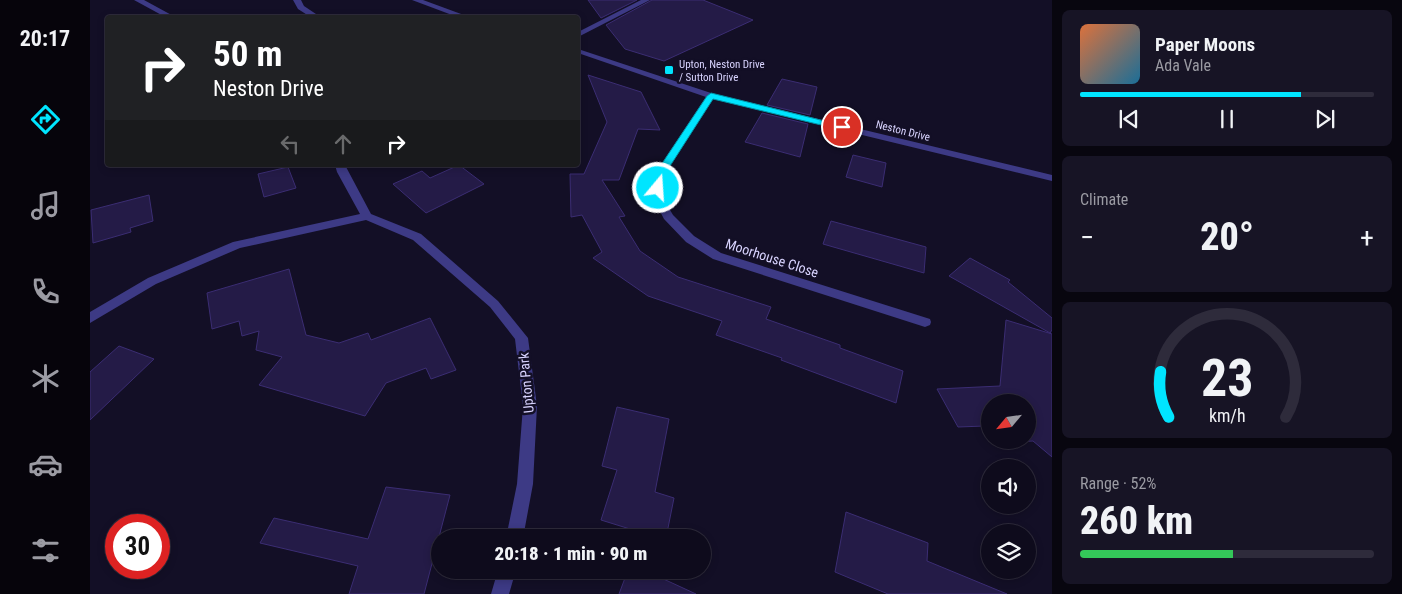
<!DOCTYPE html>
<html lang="en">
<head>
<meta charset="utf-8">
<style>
	body { margin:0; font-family:"Roboto Condensed",sans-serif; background:#171425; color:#f1f3f6; height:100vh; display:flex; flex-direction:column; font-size:19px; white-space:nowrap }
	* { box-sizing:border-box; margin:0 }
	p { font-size:16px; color:#9b9ba3 }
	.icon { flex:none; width:28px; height:28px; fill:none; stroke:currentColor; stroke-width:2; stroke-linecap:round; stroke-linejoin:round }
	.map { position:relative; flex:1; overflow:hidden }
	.side { display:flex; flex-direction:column; gap:10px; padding:10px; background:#08060f; width:350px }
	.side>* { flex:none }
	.hud { position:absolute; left:15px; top:15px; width:475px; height:152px; border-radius:5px; box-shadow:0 2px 8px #0003,0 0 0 1px #2e2b3b; background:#202124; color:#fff; overflow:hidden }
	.needle { width:32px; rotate:241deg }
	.buttons { position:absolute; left:891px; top:394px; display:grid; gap:10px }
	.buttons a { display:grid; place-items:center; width:55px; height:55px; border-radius:50%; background:#0e0b1c; box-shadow:0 2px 8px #0003,0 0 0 1px #2e2b3b; font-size:25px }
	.speed { position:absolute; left:15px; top:514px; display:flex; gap:10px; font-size:25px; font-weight:700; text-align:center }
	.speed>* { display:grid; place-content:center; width:65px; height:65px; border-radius:50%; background:#0e0b1c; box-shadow:0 2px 8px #0003,0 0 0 1px #2e2b3b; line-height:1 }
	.speed .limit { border:8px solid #d22; background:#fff; color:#111 }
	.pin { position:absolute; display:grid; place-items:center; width:42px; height:42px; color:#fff; margin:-21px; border:2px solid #fff; border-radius:50%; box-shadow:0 1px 5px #0007 }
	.me { position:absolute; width:55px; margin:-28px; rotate:18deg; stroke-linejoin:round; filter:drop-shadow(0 0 4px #0008) }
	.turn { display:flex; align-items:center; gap:18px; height:105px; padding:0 25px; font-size:22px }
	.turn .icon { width:65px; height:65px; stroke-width:2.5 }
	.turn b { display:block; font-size:35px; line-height:42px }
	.lanes { display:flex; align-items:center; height:48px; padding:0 25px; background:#0003; justify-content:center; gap:25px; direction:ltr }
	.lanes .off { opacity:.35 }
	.big { font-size:38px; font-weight:800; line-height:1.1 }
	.side .tile { flex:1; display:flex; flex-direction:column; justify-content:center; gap:8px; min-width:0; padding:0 18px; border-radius:8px; background:#171425 }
	.side .dial { align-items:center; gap:0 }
	.dial svg { height:130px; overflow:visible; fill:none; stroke:#2e2b3b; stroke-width:7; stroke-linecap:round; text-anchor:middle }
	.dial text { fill:#f1f3f6; stroke:none }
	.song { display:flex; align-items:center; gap:15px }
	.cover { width:60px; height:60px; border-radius:8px; background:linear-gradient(135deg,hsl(20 70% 55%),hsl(200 70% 35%)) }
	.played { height:5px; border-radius:2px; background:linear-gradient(90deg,#00e5ff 75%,#2e2b3b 75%) }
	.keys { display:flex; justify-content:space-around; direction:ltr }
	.heat { display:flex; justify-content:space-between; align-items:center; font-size:28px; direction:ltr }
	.charge { height:8px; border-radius:4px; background:linear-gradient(90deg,#34c759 52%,#2e2b3b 0) }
	.trip { position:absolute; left:341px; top:529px; width:280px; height:50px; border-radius:25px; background:#0e0b1c; box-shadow:0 2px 8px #0003,0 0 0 1px #2e2b3b; font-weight:800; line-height:50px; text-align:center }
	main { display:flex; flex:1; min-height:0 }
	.tabs { display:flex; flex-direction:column; width:90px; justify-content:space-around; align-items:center; background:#06040b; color:#9b9ba3 }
	.tabs .icon { width:35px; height:35px }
	.tabs .current { color:#00e5ff }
	.tabs b { font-size:22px; color:#f1f3f6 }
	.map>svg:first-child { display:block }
	.building { fill:#241b47; stroke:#3b2d73 }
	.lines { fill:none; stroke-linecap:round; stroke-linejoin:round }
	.minor { fill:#3d3a85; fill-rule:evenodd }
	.route { fill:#00e5ff; stroke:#0095a6 }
	.poi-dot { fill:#00e5ff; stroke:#130f26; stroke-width:2 }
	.labels { text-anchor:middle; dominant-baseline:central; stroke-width:5; stroke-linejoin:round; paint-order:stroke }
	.far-poi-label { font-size:11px; fill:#d9d4ff; stroke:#130f26; text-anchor:start }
	.far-street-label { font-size:11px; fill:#d9d4ff; stroke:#130f26 }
	.street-label { font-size:14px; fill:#d9d4ff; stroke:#130f26 }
</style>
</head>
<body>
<main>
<nav class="tabs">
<b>20:17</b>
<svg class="icon current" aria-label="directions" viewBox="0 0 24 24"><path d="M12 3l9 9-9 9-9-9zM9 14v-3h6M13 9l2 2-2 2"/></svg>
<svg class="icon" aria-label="music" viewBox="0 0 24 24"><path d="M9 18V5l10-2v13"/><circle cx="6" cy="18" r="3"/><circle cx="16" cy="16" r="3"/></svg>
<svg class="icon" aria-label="phone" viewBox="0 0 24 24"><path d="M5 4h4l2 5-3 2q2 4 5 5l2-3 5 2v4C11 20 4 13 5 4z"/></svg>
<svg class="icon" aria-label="climate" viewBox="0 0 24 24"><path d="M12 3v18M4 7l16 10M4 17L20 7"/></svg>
<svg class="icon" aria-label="car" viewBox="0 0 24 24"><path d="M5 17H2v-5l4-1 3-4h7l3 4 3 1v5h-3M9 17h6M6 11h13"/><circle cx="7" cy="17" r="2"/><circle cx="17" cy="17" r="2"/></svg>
<svg class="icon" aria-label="filters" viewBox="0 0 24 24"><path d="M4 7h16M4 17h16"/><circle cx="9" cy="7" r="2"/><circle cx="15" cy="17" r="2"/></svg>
</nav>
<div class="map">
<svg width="962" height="594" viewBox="0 0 962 594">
	<rect width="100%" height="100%" fill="#130f26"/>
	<path class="building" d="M498 0H547L511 18Z
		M562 0H613L663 20 574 61 535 49 516 25Z
		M498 75 551 92 570 130 548 129 529 180H512L535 216 529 217 550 251 588 277 681 307 676 319 750 345V348L813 371 806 403 691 360 692 358 626 335 632 321 558 296 503 258 512 252 492 215 481 217 480 174H494L517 122Z
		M692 79 727 87 720 115 677 105Z
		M672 113 718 124 710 157 655 142Z
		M763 155 796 163 792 187 756 177Z
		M369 165 394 184 336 213 303 184 332 171 340 178Z
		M198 167 206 188 174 197 168 174Z
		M59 195 63 221 40 228 41 232 3 243 1 210Z
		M741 221 836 247 834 273 733 244Z
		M880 258 920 280 918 282 962 318V330L960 333 859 276Z
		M199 269 216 335 249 343 278 333 281 340 340 318 366 370 341 379 336 368 296 383 275 416 169 385 192 357 166 350 169 331 152 336 149 321 122 329 117 293Z
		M916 320 962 334V457L943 441 905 443 903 440H938V402H900V435L895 426 868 427 847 389 910 386Z
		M29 346 64 359 0 420V372Z
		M527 407 579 419 565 492 584 498 576 538H537L540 529 511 520 527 470 512 466Z
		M296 487 360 495 334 594H259L268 566 170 543 184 518 278 539Z
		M756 512 838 543 837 561 917 594H798L745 572Z
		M538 570H554L606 594H529Z"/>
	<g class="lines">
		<path class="minor" d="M44 0H54L87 18H77Z
			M203 0H211L214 6 229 16 222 18 208 9Z
			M322 0H333L382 18H370Z
			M551 0H560L488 37V32Z
			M488 49 624 94 962 175V181L623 99 573 177V198L583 215 604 236 631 253 840 319 841 322 840 325 835 327 623 259 596 242 574 219 563 198V177L616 97 488 53Z
			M245 165H255L281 214 331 234 408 301 438 338 447 406 443 484 433 538H416L427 484 433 406 425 339 400 307 323 240 276 220 150 248 66 284 0 323V312L58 278 143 242 270 214 247 172Z
			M408 570H426L419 594H401Z"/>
	</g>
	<path class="route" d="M621 93 755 126 756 127 752 130 623 99 573 177V188L568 190H565L563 177 617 96Z"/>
	<rect class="poi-dot" x="574" y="65" width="10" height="10" rx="2.5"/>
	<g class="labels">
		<g class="far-poi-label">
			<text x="589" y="64">Upton, Neston Drive<tspan x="589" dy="13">/ Sutton Drive</tspan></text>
		</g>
		<g class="far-street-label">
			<text transform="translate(813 131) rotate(14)">Neston Drive</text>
		</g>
		<g class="street-label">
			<text transform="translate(682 258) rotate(18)">Moorhouse Close</text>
			<text transform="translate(436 383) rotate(-95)">Upton Park</text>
		</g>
	</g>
</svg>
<div class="buttons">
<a><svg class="needle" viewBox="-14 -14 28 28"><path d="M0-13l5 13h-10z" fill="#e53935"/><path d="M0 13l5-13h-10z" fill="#9b9ba3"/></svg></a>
<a><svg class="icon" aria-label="sound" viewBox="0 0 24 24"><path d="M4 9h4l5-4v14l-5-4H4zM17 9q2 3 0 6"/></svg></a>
<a><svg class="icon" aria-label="layers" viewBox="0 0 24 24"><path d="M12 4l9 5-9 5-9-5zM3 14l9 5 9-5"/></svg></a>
</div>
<div class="speed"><div class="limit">30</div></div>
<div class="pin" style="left:752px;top:127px;background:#d93025"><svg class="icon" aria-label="arrive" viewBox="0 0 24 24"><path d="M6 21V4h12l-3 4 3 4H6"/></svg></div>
<svg class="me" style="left:568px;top:188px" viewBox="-20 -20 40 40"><circle r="17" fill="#00e5ff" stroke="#fff" stroke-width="3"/><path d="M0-11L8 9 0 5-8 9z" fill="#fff"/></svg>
<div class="trip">20:18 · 1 min · 90 m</div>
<div class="hud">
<div class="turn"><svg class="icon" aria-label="right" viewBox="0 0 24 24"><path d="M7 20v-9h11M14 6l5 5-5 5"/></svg><div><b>50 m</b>Neston Drive</div></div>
<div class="lanes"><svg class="icon off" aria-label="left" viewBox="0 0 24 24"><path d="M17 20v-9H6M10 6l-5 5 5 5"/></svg><svg class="icon off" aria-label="ahead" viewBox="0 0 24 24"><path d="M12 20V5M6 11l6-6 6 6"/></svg><svg class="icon" aria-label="right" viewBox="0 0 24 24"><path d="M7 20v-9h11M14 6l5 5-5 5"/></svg></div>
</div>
</div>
<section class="side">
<div class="tile">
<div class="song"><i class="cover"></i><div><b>Paper Moons</b><p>Ada Vale</p></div></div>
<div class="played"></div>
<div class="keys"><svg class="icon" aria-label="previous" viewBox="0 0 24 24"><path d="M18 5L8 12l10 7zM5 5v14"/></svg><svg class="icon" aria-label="pause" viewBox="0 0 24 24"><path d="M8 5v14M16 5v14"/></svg><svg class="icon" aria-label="next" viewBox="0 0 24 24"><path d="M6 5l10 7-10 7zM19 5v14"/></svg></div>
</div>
<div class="tile"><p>Climate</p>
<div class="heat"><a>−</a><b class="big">20°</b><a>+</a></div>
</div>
<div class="tile dial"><svg viewBox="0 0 100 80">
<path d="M14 69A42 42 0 1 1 86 69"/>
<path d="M14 69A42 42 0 0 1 9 41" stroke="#00e5ff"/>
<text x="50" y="56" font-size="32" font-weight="700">23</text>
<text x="50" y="72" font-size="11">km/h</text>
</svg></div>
<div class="tile"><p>Range · 52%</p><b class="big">260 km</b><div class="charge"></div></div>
</section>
</main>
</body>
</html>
